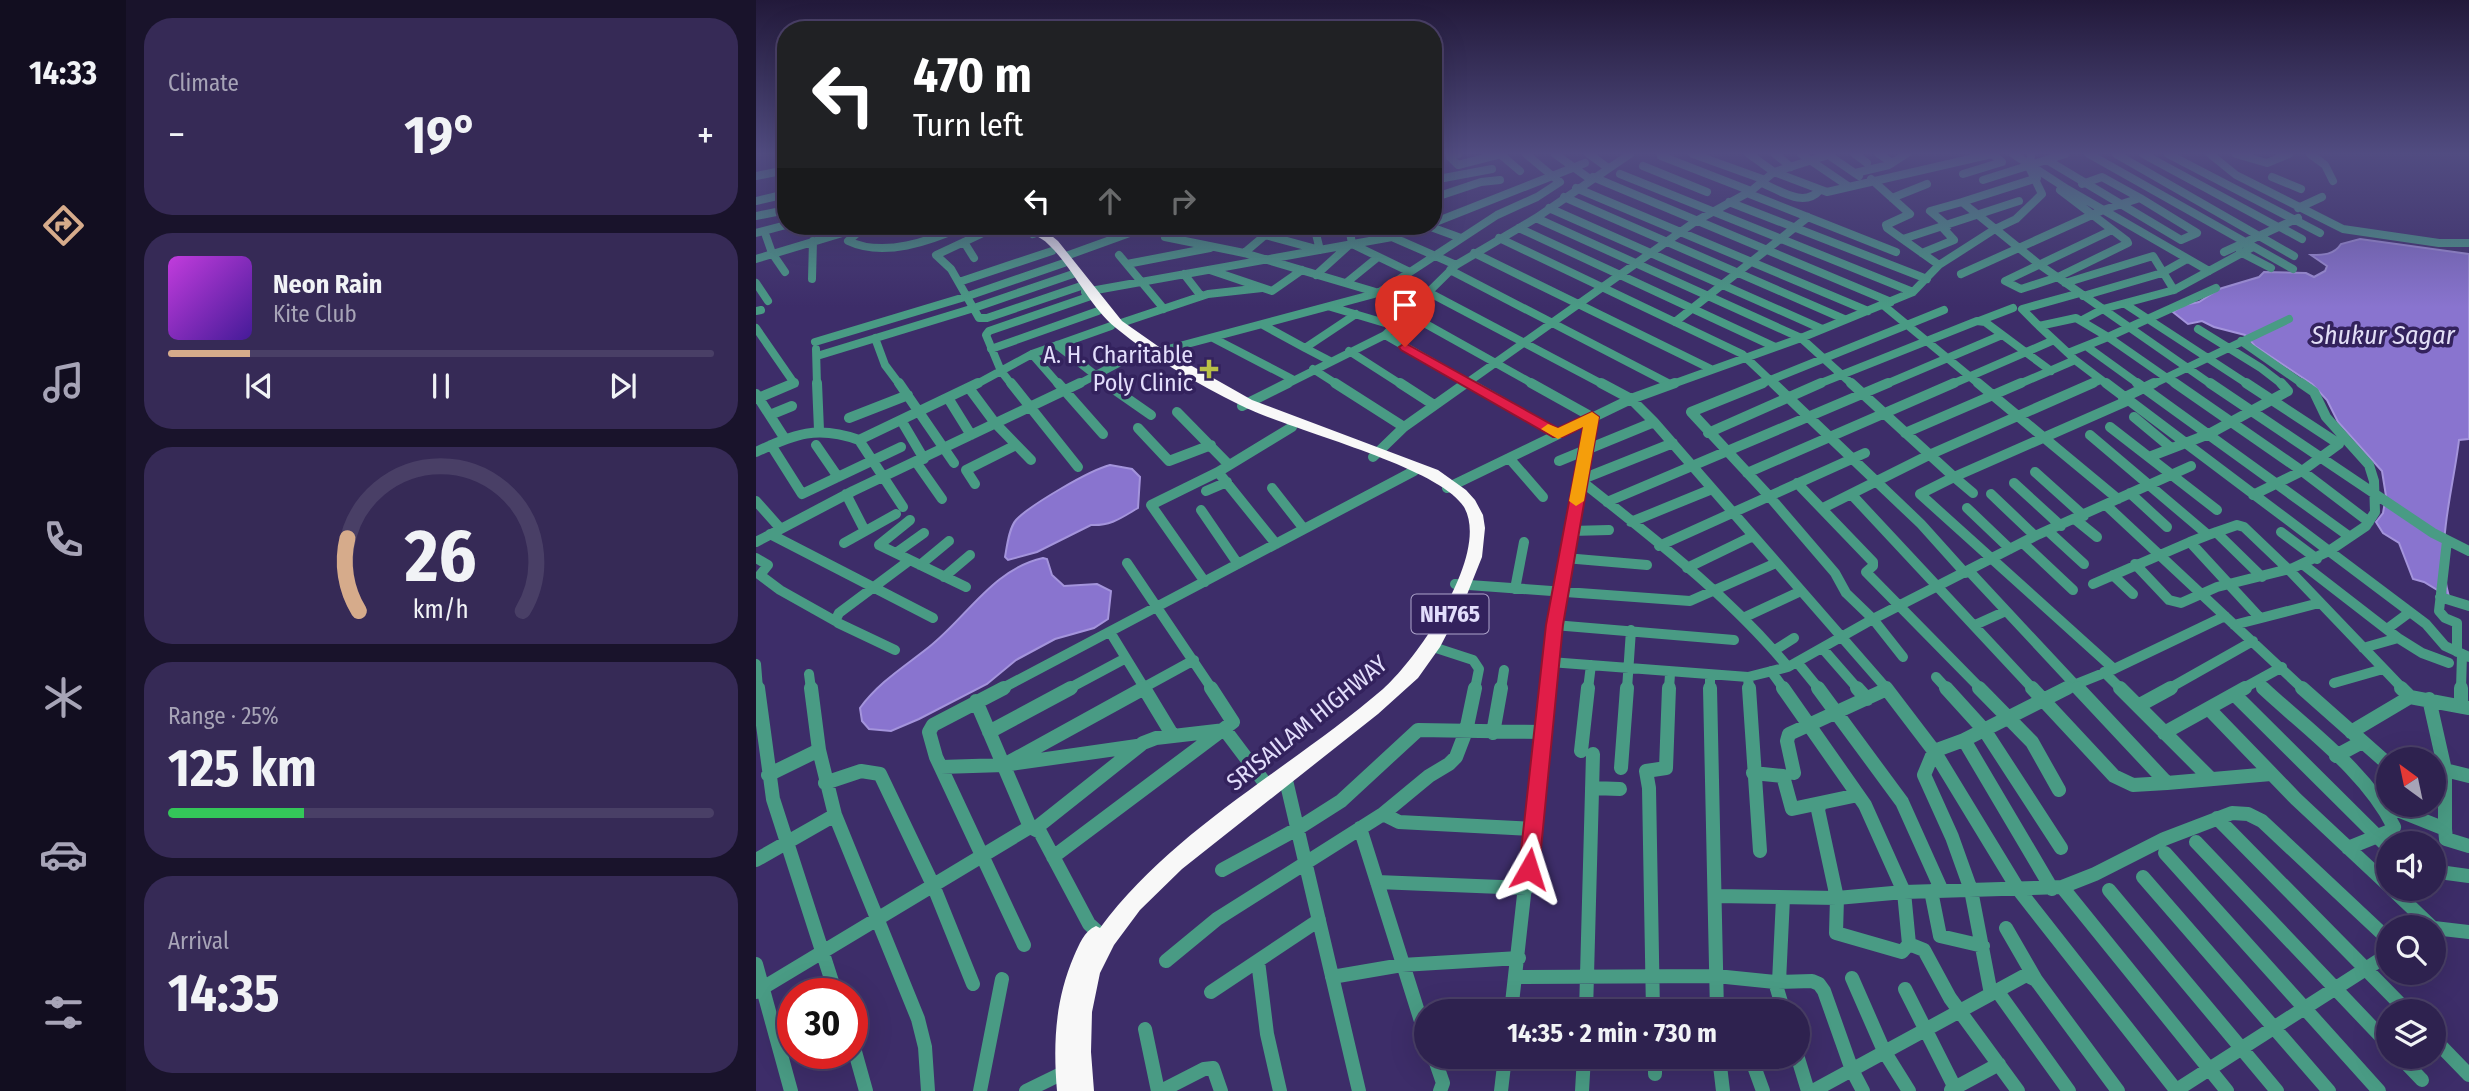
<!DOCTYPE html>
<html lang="en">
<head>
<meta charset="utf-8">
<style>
	body { margin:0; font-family:"Fira Sans Condensed",sans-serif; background:#362a56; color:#f1f3f6; height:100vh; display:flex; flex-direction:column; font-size:26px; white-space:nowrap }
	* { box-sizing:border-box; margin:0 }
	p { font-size:23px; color:#a7a4b7 }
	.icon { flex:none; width:38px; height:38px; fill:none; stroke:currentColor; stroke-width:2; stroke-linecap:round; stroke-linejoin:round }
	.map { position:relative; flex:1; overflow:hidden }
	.side { display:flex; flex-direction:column; gap:18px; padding:18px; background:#19132b; width:630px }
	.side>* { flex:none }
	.hud { position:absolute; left:21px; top:21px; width:665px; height:214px; border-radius:28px; box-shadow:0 7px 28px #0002,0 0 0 2px #493f66; background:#202124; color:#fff; overflow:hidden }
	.needle { width:46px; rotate:327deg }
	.tools { position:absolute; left:1620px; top:747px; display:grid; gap:14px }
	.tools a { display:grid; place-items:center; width:70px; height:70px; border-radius:50%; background:#2e224f; box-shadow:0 7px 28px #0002,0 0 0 2px #493f66; font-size:35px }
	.speed { position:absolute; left:21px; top:978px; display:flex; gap:14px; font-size:35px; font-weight:700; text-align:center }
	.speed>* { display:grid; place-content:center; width:91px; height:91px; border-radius:50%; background:#2e224f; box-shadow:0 7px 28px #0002,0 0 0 2px #493f66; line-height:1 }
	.speed .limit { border:10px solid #d22; background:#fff; color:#111 }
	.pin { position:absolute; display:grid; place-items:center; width:60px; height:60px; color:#fff; margin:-72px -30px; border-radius:50% 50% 50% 0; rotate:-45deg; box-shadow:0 0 7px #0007 }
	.pin .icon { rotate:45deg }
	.me { position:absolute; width:77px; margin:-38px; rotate:6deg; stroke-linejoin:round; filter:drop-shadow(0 0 5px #0008) }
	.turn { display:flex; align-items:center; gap:24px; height:147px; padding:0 21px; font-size:32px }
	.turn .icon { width:91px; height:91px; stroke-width:2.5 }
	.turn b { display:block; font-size:49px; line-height:60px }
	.lanes { display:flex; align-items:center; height:66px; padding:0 21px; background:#0003; justify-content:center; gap:35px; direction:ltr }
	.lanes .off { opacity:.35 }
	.big { font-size:52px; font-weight:700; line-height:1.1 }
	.side .card { flex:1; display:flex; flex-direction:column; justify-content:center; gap:10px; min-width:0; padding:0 24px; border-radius:28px; background:#362a56 }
	.side .dial { align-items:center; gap:0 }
	.dial svg { height:182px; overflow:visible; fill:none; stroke:#493f66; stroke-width:7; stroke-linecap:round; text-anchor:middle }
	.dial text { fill:#f1f3f6; stroke:none }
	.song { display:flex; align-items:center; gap:21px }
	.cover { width:84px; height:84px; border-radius:10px; background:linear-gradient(135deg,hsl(290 70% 55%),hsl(260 70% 35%)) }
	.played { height:7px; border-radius:4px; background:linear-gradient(90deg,#d6ab8b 15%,#493f66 15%) }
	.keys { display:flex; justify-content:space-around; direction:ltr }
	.heat { display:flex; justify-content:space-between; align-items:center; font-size:38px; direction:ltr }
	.charge { height:10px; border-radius:5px; background:linear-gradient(90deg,#34c759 25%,#493f66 0) }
	.trip { position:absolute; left:658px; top:999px; width:396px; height:70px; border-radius:35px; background:#2e224f; box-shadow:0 7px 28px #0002,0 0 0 2px #493f66; font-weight:700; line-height:70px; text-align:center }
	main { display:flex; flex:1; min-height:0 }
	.dock { display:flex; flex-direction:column; width:126px; justify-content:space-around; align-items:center; background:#120e20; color:#a7a4b7 }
	.dock .icon { width:49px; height:49px }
	.dock .current { color:#d6ab8b }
	.dock b { font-size:32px; color:#f1f3f6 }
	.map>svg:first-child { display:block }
	.water { fill:#8974cf; stroke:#a494dc; stroke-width:2 }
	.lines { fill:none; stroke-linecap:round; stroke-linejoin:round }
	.minor-far2 { stroke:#499b84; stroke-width:8 }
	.minor-far1 { stroke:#499b84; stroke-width:10 }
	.minor { stroke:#499b84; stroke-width:14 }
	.highway { fill:#f8f8f8; fill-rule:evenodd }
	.route { fill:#e11d48; stroke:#92132f; stroke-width:2 }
	.slow { fill:#f59e0b }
	.poi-dot { fill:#b9c046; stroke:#33225d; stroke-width:2.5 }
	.labels { text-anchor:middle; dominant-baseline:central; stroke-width:7; stroke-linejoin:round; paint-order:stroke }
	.shield { fill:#33225d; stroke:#aea5cc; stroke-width:2 }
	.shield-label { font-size:23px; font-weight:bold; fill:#e2ddfb }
	.poi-label { font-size:24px; fill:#e2ddfb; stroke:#33225d; text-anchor:end }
	.street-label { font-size:24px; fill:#e2ddfb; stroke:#33225d }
	.water-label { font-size:26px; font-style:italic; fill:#e2def6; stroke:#33225d }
</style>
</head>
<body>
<main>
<nav class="dock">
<b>14:33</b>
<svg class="icon current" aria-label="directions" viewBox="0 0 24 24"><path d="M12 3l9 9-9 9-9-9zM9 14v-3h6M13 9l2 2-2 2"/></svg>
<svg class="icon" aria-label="music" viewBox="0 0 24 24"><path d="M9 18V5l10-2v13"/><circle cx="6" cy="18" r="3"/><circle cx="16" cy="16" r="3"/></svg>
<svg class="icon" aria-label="phone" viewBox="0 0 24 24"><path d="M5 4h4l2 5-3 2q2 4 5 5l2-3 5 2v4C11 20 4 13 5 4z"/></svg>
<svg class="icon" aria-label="climate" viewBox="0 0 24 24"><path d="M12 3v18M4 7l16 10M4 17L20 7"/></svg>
<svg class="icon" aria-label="car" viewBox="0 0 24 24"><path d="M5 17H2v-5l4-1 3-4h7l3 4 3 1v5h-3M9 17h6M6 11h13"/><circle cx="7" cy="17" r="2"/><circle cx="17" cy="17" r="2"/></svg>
<svg class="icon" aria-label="filters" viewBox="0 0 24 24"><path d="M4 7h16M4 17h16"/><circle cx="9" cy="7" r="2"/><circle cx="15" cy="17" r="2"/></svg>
</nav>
<section class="side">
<div class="card"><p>Climate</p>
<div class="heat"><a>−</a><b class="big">19°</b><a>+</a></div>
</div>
<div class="card">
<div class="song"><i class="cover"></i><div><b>Neon Rain</b><p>Kite Club</p></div></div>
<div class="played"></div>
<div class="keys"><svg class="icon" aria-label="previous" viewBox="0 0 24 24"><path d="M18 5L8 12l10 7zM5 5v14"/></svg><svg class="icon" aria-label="pause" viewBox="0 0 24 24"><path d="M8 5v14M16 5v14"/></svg><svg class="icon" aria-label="next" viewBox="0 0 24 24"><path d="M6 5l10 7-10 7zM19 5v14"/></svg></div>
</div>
<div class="card dial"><svg viewBox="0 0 100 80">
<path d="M14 69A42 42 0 1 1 86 69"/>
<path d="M14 69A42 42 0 0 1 9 37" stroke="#d6ab8b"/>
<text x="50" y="56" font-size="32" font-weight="700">26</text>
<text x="50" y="72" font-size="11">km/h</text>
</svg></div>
<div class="card"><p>Range · 25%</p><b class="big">125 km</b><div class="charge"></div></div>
<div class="card"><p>Arrival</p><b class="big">14:35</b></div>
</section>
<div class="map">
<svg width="1713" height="1091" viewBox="0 0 1713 1091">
	<rect width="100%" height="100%" fill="#3d2d69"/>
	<path class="water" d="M1604 239 1713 254V439L1703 440C1697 491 1679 546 1693 597L1668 582 1657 579 1643 543 1627 533 1620 522 1627 513 1630 496 1626 471 1582 422 1571 400 1556 384 1499 346 1489 335 1458 327 1446 321 1432 324 1417 312 1428 305 1443 302 1463 289 1503 277 1508 272 1550 273 1558 277 1569 271 1571 266 1555 255C1567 255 1578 255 1585 244Z
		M354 465 376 469 384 477 382 508C365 518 355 526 335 525L281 552 252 560 249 557C251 546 253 528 260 520 274 505 334 470 354 465Z
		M287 558 291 559 296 575 308 586 341 584 355 591 352 619 338 628 299 639 260 660 231 684 163 719 135 731 113 729 106 721 104 708C123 682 148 667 173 647 211 617 237 569 287 558Z"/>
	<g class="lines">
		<path class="minor-far2" d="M702 154 694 157 702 165 745 154
			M744 154 764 171
			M770 154 800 179
			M799 154 834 179
			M833 154 852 168
			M937 154 1009 180
			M993 154 1018 172 1071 192 1236 154
			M1019 154 1035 167
			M1045 154 1092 186
			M1071 154 1103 176
			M1099 154 1111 163
			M1123 154 1136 163
			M1257 154 1311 189 1453 271
			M1333 154 1537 269
			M1360 154 1538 256
			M1387 154 1522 227
			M1412 154 1564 233
			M1454 154 1480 175 1587 229 1683 243H1713
			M1480 154 1511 163 1533 154
			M1554 154 1569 165 1577 181
			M905 156 995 191
			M1291 160 1425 240 1441 233
			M677 163 686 178
			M887 166 951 192
			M1099 173 1133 165 1150 154
			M864 174 1157 292
			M1207 174 1246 162 1236 154
			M0 176 30 170
			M837 177 1135 302
			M1516 177 1545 189
			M1281 178 1206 202 1284 265 1456 385
			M1115 179 1154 214 1130 225 1131 228 1183 265
			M677 180 736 169
			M1227 180 1309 154
			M1006 183C1025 191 1048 208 1064 190
			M1326 184 1346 177 1384 198
			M820 188 1112 311
			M1304 190 1371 241 1372 243 1302 277 1265 289 1249 281 1356 230
			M991 193 1140 252
			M808 197 1088 319
			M677 198 725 182 744 180
			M1136 198 1171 184
			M0 201 30 194
			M973 202 1171 279
			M793 208 1066 329
			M1542 208 1566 197
			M0 216 30 210
			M780 218 1045 338 1097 385
			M677 223 829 163
			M105 226V230L92 241C128 258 174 241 208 226
			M226 226 225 234 180 255 195 269 223 318H231L325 286
			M482 226 480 227 564 250 558 226
			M593 226 596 244 654 272
			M633 226 636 237 700 265
			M672 226 705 238
			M1192 226 1174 211 1206 202
			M1524 227 1546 239
			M763 228 1019 347
			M0 233 30 225
			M277 234 298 226
			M10 236 16 253 29 272
			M409 237 488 253 660 304
			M743 238 986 354 1019 385
			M1147 239 1263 201
			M208 242 218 258
			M1468 252 1542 218
			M1484 252 1515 268
			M488 253 520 226
			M718 253 955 369
			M1166 253 1198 240 1186 227
			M363 255 408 309
			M310 256 393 226
			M0 259 103 228
			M371 264 454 248
			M454 270 516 291 546 270
			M694 270 914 384
			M428 274 445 296
			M1205 274 1347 210 1384 198 1441 233
			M560 275 592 246
			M56 279 57 241
			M203 282 296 251
			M0 283 12 301
			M590 283 622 257
			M1309 283 1397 256 1418 290 1497 247
			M329 292 636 237 670 226
			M672 292 848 385
			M1327 296 1406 273 1431 259
			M1369 304 1493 385
			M1127 305 1224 385
			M575 307 639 326
			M0 311 5 310
			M652 314 779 385
			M1328 319 1347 309 1418 290
			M1223 321 1257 308
			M919 322 1052 217
			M362 324 452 294 506 288
			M507 325 549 348 600 314
			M1283 326 1266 309 1324 293
			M0 328 38 383 34 385
			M1442 329 1505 368 1527 385
			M629 335 716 385
			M119 338 129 365 144 385
			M457 338 536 379
			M1485 341 1548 385
			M59 342 212 296 308 263
			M301 345 352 385
			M1330 346 1384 385
			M549 348 574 361
			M60 349 61 385
			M235 349 342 311
			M593 351 646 385
			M401 352 622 293 741 215 781 197 804 182
			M1312 353 1283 326 1320 318 1352 337 1460 288
			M276 354 303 385
			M61 356 218 308 317 274
			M1319 360 1352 385
			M557 369 582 385
			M219 385 276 354 355 326
			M256 385 245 371 230 335 233 331 332 297
			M321 385 393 347
			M529 385 629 335 700 265 780 218 874 154
			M708 385 940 221 995 191 1018 172 1072 155
			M914 385 1045 338 1157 292 1183 265 1239 229 1260 219 1286 194 1274 169 1275 154
			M1002 385 1188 310
			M1060 385 1221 321 1229 322 1295 371
			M1128 385 1246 335
			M1194 385 1298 340
			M1261 385 1319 360 1312 353 1352 337 1421 385
			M1333 385 1344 380
			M1395 385 1533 319"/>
		<path class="minor-far1" d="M61 383 63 430
			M143 383 198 463
			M255 383 322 467
			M302 383 347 434
			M349 383 395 415
			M579 383 648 427
			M644 383 678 405
			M713 383 802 434
			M775 383 836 417 798 625 791 689
			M845 383 875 399 898 422 1131 689
			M1007 383 935 412 1013 496 1079 573 1090 593 1117 619 1147 657
			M1017 383 1165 524 1209 573
			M1095 383 1198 477 1371 401
			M1222 383 1362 499
			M1350 383 1573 551 1537 568 1461 587 1425 603 1413 600 1379 564
			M1381 383 1594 537
			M1419 383 1546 471 1613 522
			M1454 383 1677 533 1713 551
			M1490 383 1583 444 1546 471 1497 495
			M1545 383 1558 392 1570 417 1613 465 1618 481 1619 512 1610 526 1573 551 1670 624 1689 646 1713 657
			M213 388 239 423 275 460
			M0 394 29 439
			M192 398 215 435
			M1367 398 1398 383
			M0 399 38 383
			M486 406 532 383
			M421 412 473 465
			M14 415 36 406
			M1378 417 1414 447
			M93 418 152 395
			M145 420 168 459
			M1354 427 1461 510
			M382 428 413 461 455 445
			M952 433 1065 383
			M1149 433 1265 383
			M1334 435 1452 535 1481 525 1488 527 1533 570 1647 689
			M103 440 222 383
			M917 443 824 480C897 538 972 595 1032 667
			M15 445 46 494 145 447
			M60 445 82 477
			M0 452C39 434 61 425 103 440L147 507
			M617 457 648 427 710 383
			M1393 457 1453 434 1532 391 1525 383
			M753 458 787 497
			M803 461 898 422
			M160 462 186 499
			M1279 472 1328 516
			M991 473 1198 383
			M1041 483 1117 562V566L1110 572 1225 689
			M1258 483 1305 526
			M219 484 210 470 258 446
			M516 488 548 529
			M691 488 875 399 919 383
			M450 491 471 482
			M1217 493 1198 477 1164 494 1358 669
			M1374 493 1411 527
			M90 494 109 531
			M1235 494 1279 536
			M1096 495 1277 689
			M0 501 24 528
			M851 502 1132 383
			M1350 505 1547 689
			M1067 508 1173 455 1337 383
			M1211 508 1254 549
			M445 510 482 564
			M154 520 123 545 210 587
			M1320 520 1341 537
			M875 522 956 489
			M815 531 853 530
			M1292 531 1328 564
			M1460 532 1506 577
			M1525 532 1561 559
			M14 534 177 618
			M1452 535 1434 542 1504 618
			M1691 541 1683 611 1689 618 1701 623V652
			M0 542 97 491 324 383
			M88 543 140 514
			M1267 543 1317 590
			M520 544 462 472 536 427
			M903 546 1109 453
			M140 553 168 533
			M0 558 12 565 4 575 24 590 81 622
			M809 558 891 565
			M371 563 456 689
			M164 565 193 541
			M1549 566 1642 638 1607 648
			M931 568 997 536
			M1213 571 1323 689
			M1357 575 1377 594
			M188 577 214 555
			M449 582 395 505 462 472
			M699 584 934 601 1020 563
			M1337 584 1434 542
			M759 589 768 542
			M1684 597 1713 606
			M987 618 1045 591
			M798 625 978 640
			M1219 625 1250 611
			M1478 625 1563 603
			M1631 629 1654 612
			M354 632 389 689
			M1642 638 1666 653 1693 663
			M674 646 717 660 723 669 719 689
			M1067 649 1102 689
			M139 650 82 623 80 619 83 613 154 560
			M1019 650 1038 638
			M794 662 992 677 1032 667 1117 619 1279 536 1435 466
			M1041 662 1063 689
			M0 664 2 689
			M1015 671 1028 689
			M1348 672 1365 689
			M53 674 55 689
			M954 676V689
			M992 677 993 689
			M1180 677 1191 689
			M1501 682 1509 689
			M1578 683 1627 669
			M245 689 658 471
			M312 689 370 658
			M385 689 438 660
			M745 689 748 670
			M832 689 835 665
			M871 689 875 630
			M913 689 914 674
			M1308 689 1358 669 1469 616
			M1412 689 1497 641
			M1486 689 1526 667
			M1705 689 1706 654"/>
		<path class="minor" d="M2 688 17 799 80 994
			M55 688 63 750 79 815 162 1019 169 1047 172 1091
			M248 688 177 725 173 732 180 757 268 945
			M388 688 417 736
			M954 688 961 1012
			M993 688 1004 851
			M1027 688 1109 805 1148 892 1153 944
			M1062 688 1146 802 1186 891
			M1101 688 1111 699
			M1130 688 1178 751 1262 889 1420 1090
			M1190 688 1229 731 1305 848
			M1223 688 1276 742 1303 790
			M1276 688 1358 776 1377 785 1411 783
			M1322 688 1411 783 1515 774
			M1364 688 1455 779
			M1507 688C1552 730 1610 771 1638 827L1634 831 1592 848
			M1546 688 1633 765
			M1645 688 1654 697 1713 708
			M1479 695 1633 848
			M220 701 274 827
			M1382 706 1415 688
			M1705 706V688
			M1453 709 1540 799 1633 886
			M233 732 315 688
			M1595 732 1654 697
			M737 733 745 688
			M1408 733 1489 688
			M1208 740 1178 751 1168 775 1196 837 1215 890 1235 994
			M825 751 832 688
			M1580 756 1606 742
			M248 765 388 688
			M185 767 248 765 381 746
			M865 768 871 688
			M1689 770 1713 776
			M997 773 1027 776 1036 809 1102 795
			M1038 773 1031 741 1033 734 1131 689
			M12 775 63 750
			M529 776 603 1091
			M69 783 105 771 124 774 177 885 217 984
			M836 788 864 789
			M1624 803 1689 829V770L1673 699
			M1064 804 1062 810 1081 898 1080 933 1146 952 1153 944 1168 950 1194 998 1262 1091
			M627 814 643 822 777 829
			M1461 818 1652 1012
			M280 828 387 743 400 738 469 730 509 783
			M604 828 670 1037
			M1689 829 1690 839 1713 846
			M1440 842 1633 1045
			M1409 853 1623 1091
			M297 857 477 722 455 688
			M0 860 79 815
			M466 870 541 829 585 801 662 730 787 732
			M1683 872 1713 876
			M1387 877 1573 1091
			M621 882 771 888
			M1306 887 1339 874 1408 839 1476 813 1492 814 1506 821 1633 940
			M1296 889 1208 740 1311 688
			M1636 889 1677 928
			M1353 890 1521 1091
			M1175 891 1184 936 1227 946
			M959 896 1081 898 1148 892 1306 887 1471 1091
			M1250 928 1280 980
			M1678 928 1713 932
			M410 961 461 919 627 814 673 776 693 764 700 757 710 731 719 688
			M502 961 511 1034 524 1091
			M0 964 35 1091
			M576 977 646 965 763 958
			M760 977 960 976 1019 982 1056 981 1063 984 1068 991 1096 1070 1107 1091
			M1096 978 1128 1051 1153 1091
			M1019 982 1028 1012
			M1023 982 1027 898
			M1149 989 1199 1088
			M0 992 274 827 284 832 333 924 347 937
			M455 992 563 920
			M1242 992 1313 1091
			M755 1012 791 688
			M830 1012 837 754
			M897 1012 893 788 890 771 910 768 913 688
			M389 1029 402 1091
			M1678 1039 1713 1075
			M96 1041 110 1091
			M1041 1055 1052 1091
			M678 1057 687 1083 684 1091
			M899 1057V1074
			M963 1057 967 1091
			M1644 1057 1666 1080
			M999 1069 1007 1091
			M1195 1090 1243 1064
			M224 1091 246 979
			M270 1091 311 1071
			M405 1091 448 1069 457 1068 465 1091
			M745 1091 749 1057
			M826 1091 828 1057
			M1057 1091 1270 975 1280 980 1362 1091
			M1419 1091 1633 954"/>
		<path class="highway" d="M261 226 286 228 302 241 366 321 406 349 496 400 682 470 710 490 719 500 727 515 729 528 726 557 710 597 684 647 662 678 622 714 426 869 384 910 358 945 344 973 336 1012 335 1052 338 1091H301C297 1044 299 1000 318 956 323 945 328 931 340 926L344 928C418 828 534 769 627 689 661 659 735 554 708 507 683 466 533 430 484 405 442 384 397 359 360 328 333 306 318 269 293 245 283 234 269 233 261 226Z"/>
	</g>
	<linearGradient id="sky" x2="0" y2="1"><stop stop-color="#22193a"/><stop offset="0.5" stop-color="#514c81"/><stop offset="1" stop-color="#514c81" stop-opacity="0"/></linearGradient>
	<rect width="1713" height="307" fill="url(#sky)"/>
	<path class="route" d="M649 343 802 428 836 412 843 417 807 625 783 869 780 876 773 879 766 876 763 869 790 625 827 427 807 437H797L645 350 643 347Z"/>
	<path class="slow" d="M836 412 843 417 828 501 820 506 813 501 827 427 802 439 785 429 792 424 802 428Z"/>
	<path class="poi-dot" d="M449.5 358.5h7v7h7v7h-7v7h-7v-7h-7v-7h7z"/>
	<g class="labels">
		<rect class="shield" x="655.5" y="594.5" width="77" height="39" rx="5"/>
		<g class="shield-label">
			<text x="694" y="614">NH765</text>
		</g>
		<g class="poi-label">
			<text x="437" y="355">A. H. Charitable<tspan x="437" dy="28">Poly Clinic</tspan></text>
		</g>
		<g class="street-label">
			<text transform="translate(551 723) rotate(-39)">SRISAILAM HIGHWAY</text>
		</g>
		<g class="water-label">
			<text x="1627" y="335">Shukur Sagar</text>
		</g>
	</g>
</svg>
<div class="tools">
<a><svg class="needle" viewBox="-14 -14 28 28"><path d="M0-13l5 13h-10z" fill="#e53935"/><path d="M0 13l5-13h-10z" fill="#a7a4b7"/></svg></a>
<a><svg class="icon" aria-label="sound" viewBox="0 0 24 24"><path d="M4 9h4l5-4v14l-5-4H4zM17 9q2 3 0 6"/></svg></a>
<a><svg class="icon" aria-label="search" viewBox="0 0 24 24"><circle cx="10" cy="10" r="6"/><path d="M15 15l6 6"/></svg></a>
<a><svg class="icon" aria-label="layers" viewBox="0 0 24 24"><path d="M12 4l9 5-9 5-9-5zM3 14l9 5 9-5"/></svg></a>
</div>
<div class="speed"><div class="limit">30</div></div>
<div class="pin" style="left:649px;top:347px;background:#d93025"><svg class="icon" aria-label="arrive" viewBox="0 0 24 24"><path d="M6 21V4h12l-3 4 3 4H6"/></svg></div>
<svg class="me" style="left:773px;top:869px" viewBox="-20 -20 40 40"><path d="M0-17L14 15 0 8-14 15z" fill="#e11d48" stroke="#fff" stroke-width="4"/></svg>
<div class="trip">14:35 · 2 min · 730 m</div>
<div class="hud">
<div class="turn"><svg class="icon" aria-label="left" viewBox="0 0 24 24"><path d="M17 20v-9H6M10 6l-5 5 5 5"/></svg><div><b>470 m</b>Turn left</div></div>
<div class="lanes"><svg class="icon" aria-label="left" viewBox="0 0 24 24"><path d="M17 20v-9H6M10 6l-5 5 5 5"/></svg><svg class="icon off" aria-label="ahead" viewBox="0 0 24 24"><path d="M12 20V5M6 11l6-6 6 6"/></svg><svg class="icon off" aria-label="right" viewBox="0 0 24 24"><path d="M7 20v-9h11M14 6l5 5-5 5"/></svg></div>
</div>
</div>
</main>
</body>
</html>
